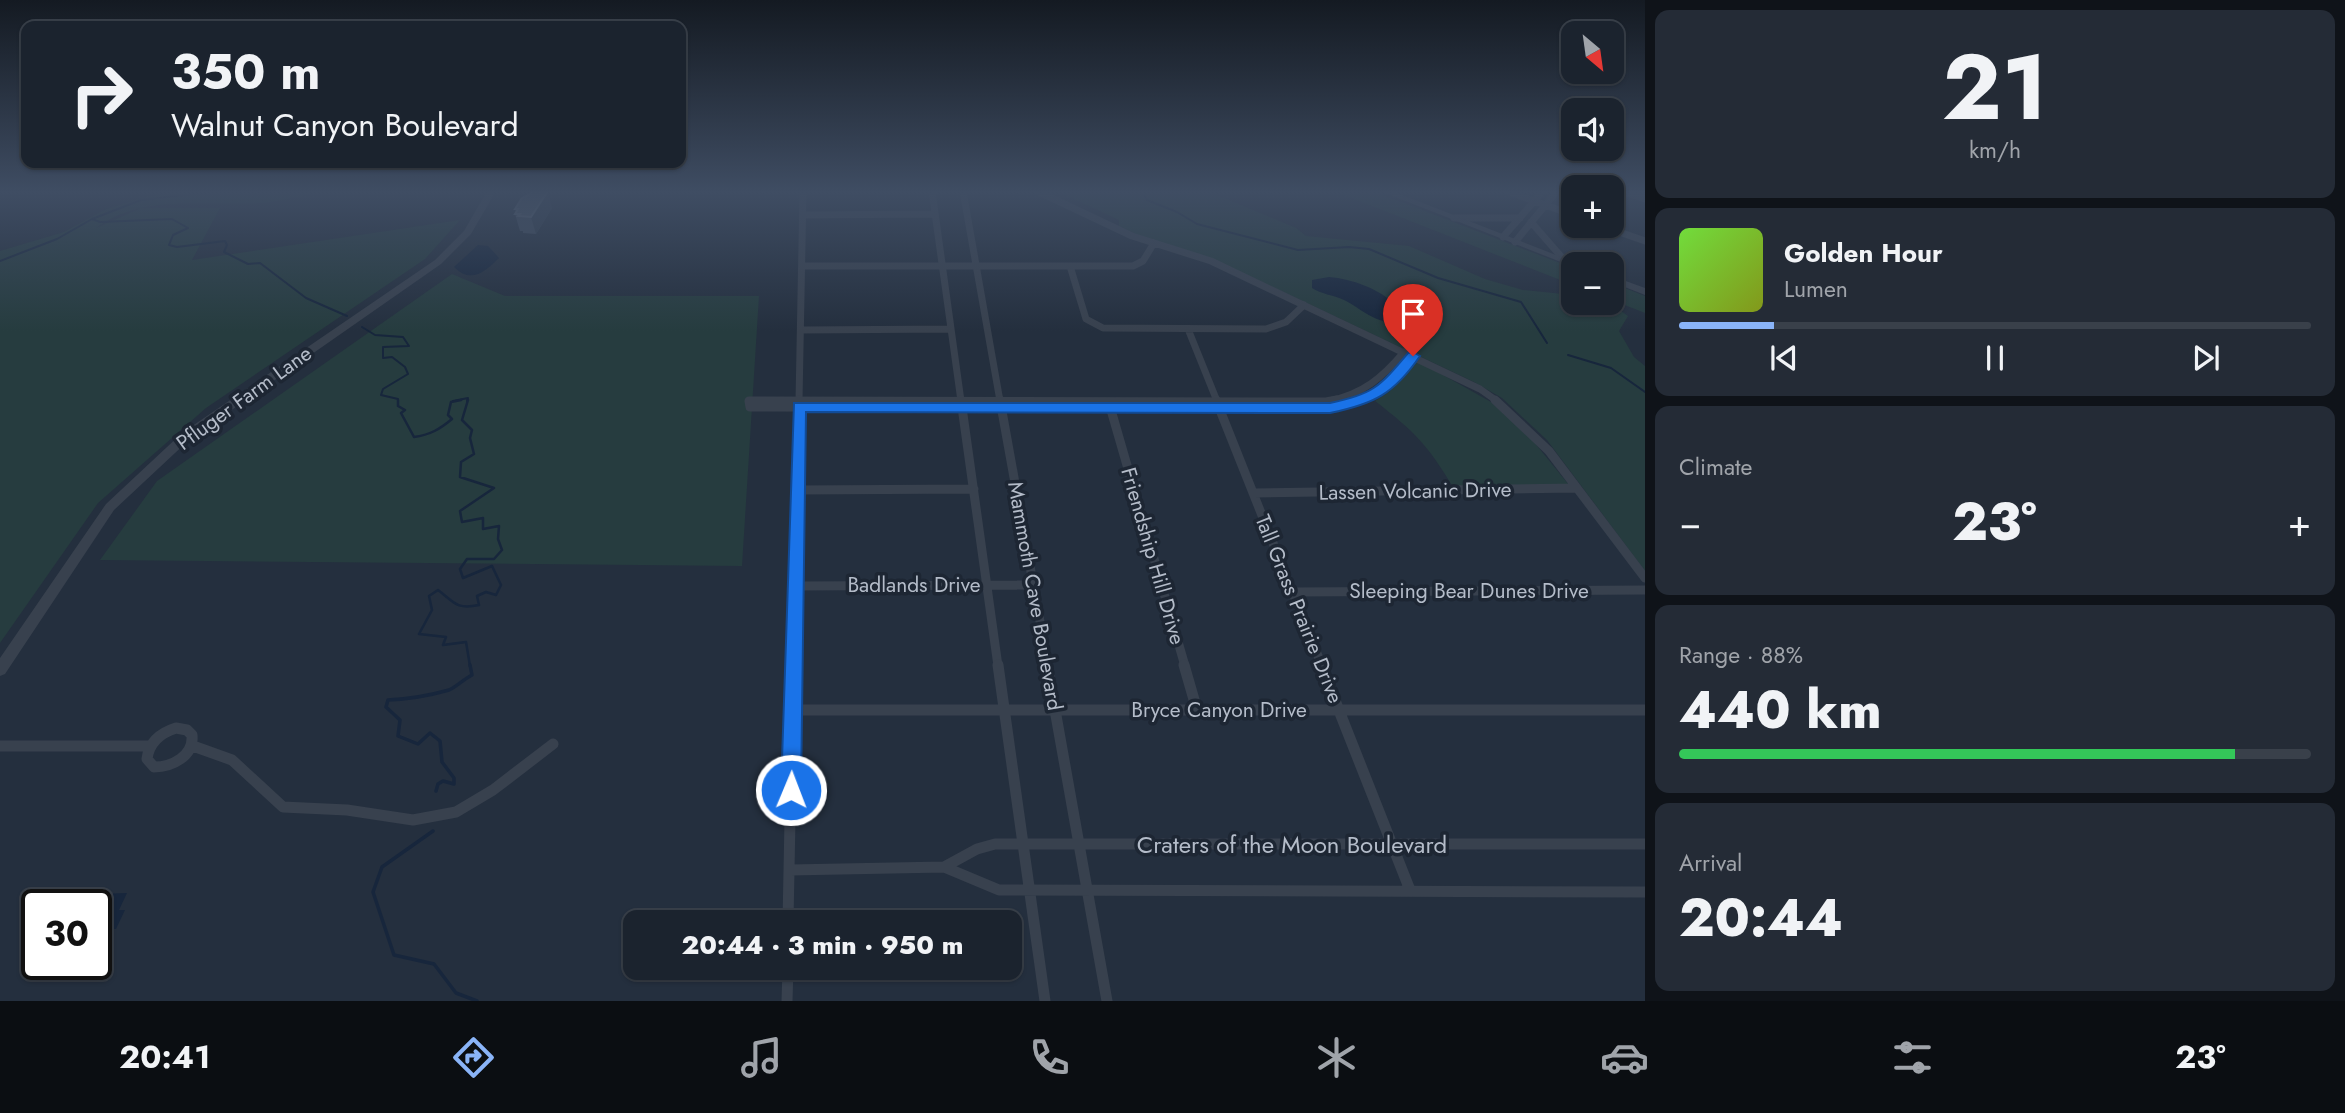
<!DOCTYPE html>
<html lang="en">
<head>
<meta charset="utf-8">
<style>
	body { margin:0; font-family:Jost,sans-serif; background:#242b36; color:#f1f3f6; height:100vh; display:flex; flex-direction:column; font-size:26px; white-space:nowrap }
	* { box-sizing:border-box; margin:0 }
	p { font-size:23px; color:#a0a4aa }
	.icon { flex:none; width:38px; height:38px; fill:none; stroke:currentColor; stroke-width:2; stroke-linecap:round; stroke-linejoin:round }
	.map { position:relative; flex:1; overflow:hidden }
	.panel { display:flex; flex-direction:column; gap:10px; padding:10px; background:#0f1319; width:700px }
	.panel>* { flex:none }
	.hud { position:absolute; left:21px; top:21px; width:665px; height:147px; border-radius:14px; box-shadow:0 2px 5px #0004,0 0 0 2px #39404a; background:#1b232e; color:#f1f3f6; overflow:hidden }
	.needle { width:46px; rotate:151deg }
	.controls { position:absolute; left:1561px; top:21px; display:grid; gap:14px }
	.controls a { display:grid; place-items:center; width:63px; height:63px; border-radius:14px; background:#1b232e; box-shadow:0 2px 5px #0004,0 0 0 2px #39404a; font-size:35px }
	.speed { position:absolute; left:21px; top:889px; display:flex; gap:14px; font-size:35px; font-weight:700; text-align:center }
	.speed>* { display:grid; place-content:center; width:91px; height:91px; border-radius:50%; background:#1b232e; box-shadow:0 2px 5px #0004,0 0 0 2px #39404a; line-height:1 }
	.speed .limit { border:4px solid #111; border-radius:10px; background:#fff; color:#111 }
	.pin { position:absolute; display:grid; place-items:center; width:60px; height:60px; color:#fff; margin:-72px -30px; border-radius:50% 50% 50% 0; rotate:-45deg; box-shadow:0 0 7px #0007 }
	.pin .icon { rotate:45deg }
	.me { position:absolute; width:77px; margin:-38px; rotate:1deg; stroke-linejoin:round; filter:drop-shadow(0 0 5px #0008) }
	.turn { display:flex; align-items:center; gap:24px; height:147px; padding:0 35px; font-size:32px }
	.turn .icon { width:91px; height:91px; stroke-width:2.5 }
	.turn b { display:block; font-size:49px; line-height:60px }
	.big { font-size:52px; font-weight:800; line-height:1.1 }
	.panel .widget { flex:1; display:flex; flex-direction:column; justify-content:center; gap:10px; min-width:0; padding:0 24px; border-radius:14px; background:#242b36 }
	.panel .dial { align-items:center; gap:0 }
	.dial b { font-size:91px; line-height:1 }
	.song { display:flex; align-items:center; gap:21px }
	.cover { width:84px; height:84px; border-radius:10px; background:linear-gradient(135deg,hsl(100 70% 55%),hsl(70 70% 35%)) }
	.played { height:7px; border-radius:4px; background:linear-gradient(90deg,#8ab4f8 15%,#39404a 15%) }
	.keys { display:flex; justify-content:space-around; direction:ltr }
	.heat { display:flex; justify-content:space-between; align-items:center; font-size:38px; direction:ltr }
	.charge { height:10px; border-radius:5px; background:linear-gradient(90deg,#34c759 88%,#39404a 0) }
	.trip { position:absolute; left:623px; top:910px; width:399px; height:70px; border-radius:14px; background:#1b232e; box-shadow:0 2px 5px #0004,0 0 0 2px #39404a; font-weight:800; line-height:70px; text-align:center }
	.dock { display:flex; height:112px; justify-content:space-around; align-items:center; background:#0b0e12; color:#a0a4aa }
	.dock .icon { width:49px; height:49px }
	.dock .active { color:#8ab4f8 }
	.dock b { font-size:32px; color:#f1f3f6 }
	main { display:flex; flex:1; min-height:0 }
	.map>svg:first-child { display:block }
	.green { fill:#263c3f }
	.water { fill:#17263c }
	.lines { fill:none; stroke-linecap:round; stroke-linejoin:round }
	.stream-far2 { stroke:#17263c; stroke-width:2 }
	.stream-far1 { stroke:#17263c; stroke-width:2.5 }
	.stream { stroke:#17263c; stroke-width:3.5 }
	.minor-far2 { stroke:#38414e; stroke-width:7 }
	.minor-far1 { stroke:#38414e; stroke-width:9 }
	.minor { stroke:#38414e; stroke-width:11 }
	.tertiary { fill:#38414e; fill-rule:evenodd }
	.wall { fill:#3f4b5c }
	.shaded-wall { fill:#2f3b4b }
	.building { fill:#4b5868; stroke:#5c6777; stroke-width:2 }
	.route { fill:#1a73e8; stroke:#114b97; stroke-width:2 }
	.labels { text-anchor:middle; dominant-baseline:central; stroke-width:7; stroke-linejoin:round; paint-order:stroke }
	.street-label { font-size:21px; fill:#b4bcc9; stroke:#1d2633 }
	.near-street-label { font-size:24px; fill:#b4bcc9; stroke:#1d2633 }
</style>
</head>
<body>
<main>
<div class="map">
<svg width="1645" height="1001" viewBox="0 0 1645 1001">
	<rect width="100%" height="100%" fill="#242f3e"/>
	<path class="green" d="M183 191H314C306 197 293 197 283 200 221 212 150 188 96 228L141 208H220L192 260 460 220 425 259 206 408 98 503 0 643V251L64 232 106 209 146 197Z
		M1057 191H1208L1296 228 1306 236 1409 246 1485 279 1523 290 1573 295V303H1610L1628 316 1619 331 1634 357 1645 366V571L1547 440 1502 398 1474 382 1213 259 1144 238 1119 226V220Z
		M1334 191H1373L1573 268V285Z
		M452 274 505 296H759L742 566 100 560 157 481Z
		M1612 283 1645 296V313L1612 300Z
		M1415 362H1420L1491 402 1529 436 1569 485 1454 489C1428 445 1415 432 1375 401L1390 391Z"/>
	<path class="water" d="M478 245 488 246 499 258C485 272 471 284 454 267Z
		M1329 277C1352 279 1381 289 1396 306V321C1378 326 1359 307 1344 300 1333 295 1321 294 1312 288V280Z
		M91 889H100L98 894 127 893 119 910H125L116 929H100L108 911H96V905H82Z"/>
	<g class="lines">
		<path class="stream-far2" d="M1143 191 1147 200 1177 212 1197 224 1298 250 1349 247 1369 249 1438 278 1521 302 1547 343
			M92 219 100 222 172 219 188 228 173 235 169 245 177 247 225 241 227 245 224 252 248 264 260 263 306 298 347 316
			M0 261 57 239 92 219 141 200 218 191
			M362 327 375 335 403 337 409 346 383 347V358L392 357 405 367 408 374 383 389 381 395 398 399V401
			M1568 355 1611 368 1645 392
			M453 401 468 398 467 401"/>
		<path class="stream-far1" d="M398 400V406L405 410 401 413 414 437C430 435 440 429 452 419L448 415 451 402 461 400
			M468 400 462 420 472 430 470 438 474 454 461 462 460 477 494 488 460 511 462 522 483 518V529L499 526 498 539 502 550 494 559H467L460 569 463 578 492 566 501 585 496 595 486 592 477 596 479 605C456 610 454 602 438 590L429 596 432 610 419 634 446 637 443 645 466 642 470 666"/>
		<path class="stream" d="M436 791 438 784 443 781 454 784V778L442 762 440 741 430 733 418 744 398 736 400 720 386 707 388 700C409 699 428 696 449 690 456 687 464 679 472 675L470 665
			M433 831 382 867 373 892 394 955 434 964 456 993 477 1001"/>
		<path class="minor-far2" d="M932 191 961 401
			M963 191 1000 401
			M1037 191 1132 236 1211 261 1480 389 1497 401
			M1507 191 1573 215
			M1622 191 1645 199
			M803 215 935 214
			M1454 218H1520
			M1531 222 1565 261
			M1602 226 1645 241
			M1503 237 1543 191
			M1515 242 1557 191
			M802 266H1133L1143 261 1154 243
			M1070 266 1086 319 1103 328 1266 329 1286 322 1304 305
			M1188 329 1217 401
			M801 330 951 329
			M749 401H998
			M799 401 803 191
			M1329 401C1363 394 1382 378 1404 352
			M1359 401 1386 386 1413 356"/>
		<path class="minor-far1" d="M961 400 998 666
			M1000 400 1048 666
			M1216 400 1322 666
			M1337 400 1326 402 749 401 750 407 1330 408 1363 400
			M1495 400 1549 451 1645 578
			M1109 403 1185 666
			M797 490 974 489
			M1253 493 1576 488
			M796 586 1033 585
			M1292 592 1645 590
			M793 666 799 400"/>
		<path class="minor" d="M998 665 1045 1001
			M1047 665 1107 1001
			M1184 665 1197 710
			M1321 665 1410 890
			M793 710H1645
			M176 728 187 730 192 735C194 756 172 767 154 767L147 759C149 742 160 733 176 728Z
			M0 746H149
			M193 746 232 760 283 807 347 810 413 820 456 812 493 790 553 744
			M944 867 999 890 1645 892
			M790 870 944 867 977 849 995 844H1645
			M788 922 793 665
			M787 1001 788 968"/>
		<path class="tertiary" d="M487 191H496L471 234 441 264 190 439 114 510 5 674 0 676V658L106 504 182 433 435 260 464 231Z
			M1380 191H1392L1579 264 1571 266Z
			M1612 276 1645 288V295L1612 282Z"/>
	</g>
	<path class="wall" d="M552 208 536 234 523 233V231H520L515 214 516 213 515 209Z"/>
	<path class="shaded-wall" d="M548 191 552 208 536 234 531 217Z"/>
	<path class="building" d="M536 191H548L531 217 518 216 520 214H515L518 209H515L522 198Z"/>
	<linearGradient id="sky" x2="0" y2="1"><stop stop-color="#141a22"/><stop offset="0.58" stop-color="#3f4d63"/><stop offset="1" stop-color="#3f4d63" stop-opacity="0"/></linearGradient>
	<rect width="1645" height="331" fill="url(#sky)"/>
	<path class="route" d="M1413 352 1420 356C1394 394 1374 404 1330 413L806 412 801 790 798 797 791 800 784 797 781 790 794 403H1330C1374 394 1380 386 1408 353Z"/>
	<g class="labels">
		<g class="street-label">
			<text transform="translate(244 398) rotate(-36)">Pfluger Farm Lane</text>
			<text transform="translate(1415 491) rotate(-1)">Lassen Volcanic Drive</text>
			<text transform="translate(1153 556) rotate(74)">Friendship Hill Drive</text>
			<text x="914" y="585">Badlands Drive</text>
			<text x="1469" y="591">Sleeping Bear Dunes Drive</text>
			<text transform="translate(1035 596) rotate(80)">Mammoth Cave Boulevard</text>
			<text transform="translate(1299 609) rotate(68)">Tall Grass Prairie Drive</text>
			<text x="1219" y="710">Bryce Canyon Drive</text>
		</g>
		<g class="near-street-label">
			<text x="1292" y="844">Craters of the Moon Boulevard</text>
		</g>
	</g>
</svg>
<div class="controls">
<a><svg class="needle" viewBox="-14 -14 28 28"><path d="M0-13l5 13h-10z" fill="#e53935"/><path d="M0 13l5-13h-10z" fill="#a0a4aa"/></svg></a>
<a><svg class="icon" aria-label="sound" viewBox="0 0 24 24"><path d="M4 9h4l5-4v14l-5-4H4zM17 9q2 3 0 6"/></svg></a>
<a>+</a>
<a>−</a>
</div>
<div class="speed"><div class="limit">30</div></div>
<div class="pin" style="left:1413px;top:356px;background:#d93025"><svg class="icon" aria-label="arrive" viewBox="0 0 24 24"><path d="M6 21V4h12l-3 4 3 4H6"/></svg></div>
<svg class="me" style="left:791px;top:790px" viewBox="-20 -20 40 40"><circle r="17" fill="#1a73e8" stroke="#fff" stroke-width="3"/><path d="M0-11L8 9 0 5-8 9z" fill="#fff"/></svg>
<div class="trip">20:44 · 3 min · 950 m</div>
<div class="hud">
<div class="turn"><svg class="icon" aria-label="right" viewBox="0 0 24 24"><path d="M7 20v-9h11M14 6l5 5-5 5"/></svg><div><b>350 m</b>Walnut Canyon Boulevard</div></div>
</div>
</div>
<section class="panel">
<div class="widget dial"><b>21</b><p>km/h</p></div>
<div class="widget">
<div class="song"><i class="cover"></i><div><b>Golden Hour</b><p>Lumen</p></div></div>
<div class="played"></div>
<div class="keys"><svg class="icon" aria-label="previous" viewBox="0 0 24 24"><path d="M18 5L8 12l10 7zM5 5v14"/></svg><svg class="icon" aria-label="pause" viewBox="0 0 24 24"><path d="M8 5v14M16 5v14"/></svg><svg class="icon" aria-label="next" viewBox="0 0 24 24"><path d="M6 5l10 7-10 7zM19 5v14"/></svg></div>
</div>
<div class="widget"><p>Climate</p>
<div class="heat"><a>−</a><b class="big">23°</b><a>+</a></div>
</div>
<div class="widget"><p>Range · 88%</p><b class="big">440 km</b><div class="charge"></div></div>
<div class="widget"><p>Arrival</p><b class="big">20:44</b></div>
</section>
</main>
<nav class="dock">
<b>20:41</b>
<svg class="icon active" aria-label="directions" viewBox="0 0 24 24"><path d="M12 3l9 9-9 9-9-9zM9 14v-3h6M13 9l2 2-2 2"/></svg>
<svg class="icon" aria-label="music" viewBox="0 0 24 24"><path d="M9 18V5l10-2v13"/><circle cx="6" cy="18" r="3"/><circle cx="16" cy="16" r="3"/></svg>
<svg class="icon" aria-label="phone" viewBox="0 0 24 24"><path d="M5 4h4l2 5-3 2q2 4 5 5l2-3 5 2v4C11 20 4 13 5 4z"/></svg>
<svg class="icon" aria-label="climate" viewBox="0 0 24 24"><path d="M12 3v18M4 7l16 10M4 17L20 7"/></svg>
<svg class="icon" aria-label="car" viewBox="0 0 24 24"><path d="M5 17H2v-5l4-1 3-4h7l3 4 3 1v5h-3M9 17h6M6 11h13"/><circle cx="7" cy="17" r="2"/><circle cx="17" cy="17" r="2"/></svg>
<svg class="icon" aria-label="filters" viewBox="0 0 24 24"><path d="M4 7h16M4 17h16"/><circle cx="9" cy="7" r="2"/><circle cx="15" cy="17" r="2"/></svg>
<b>23°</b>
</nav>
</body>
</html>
